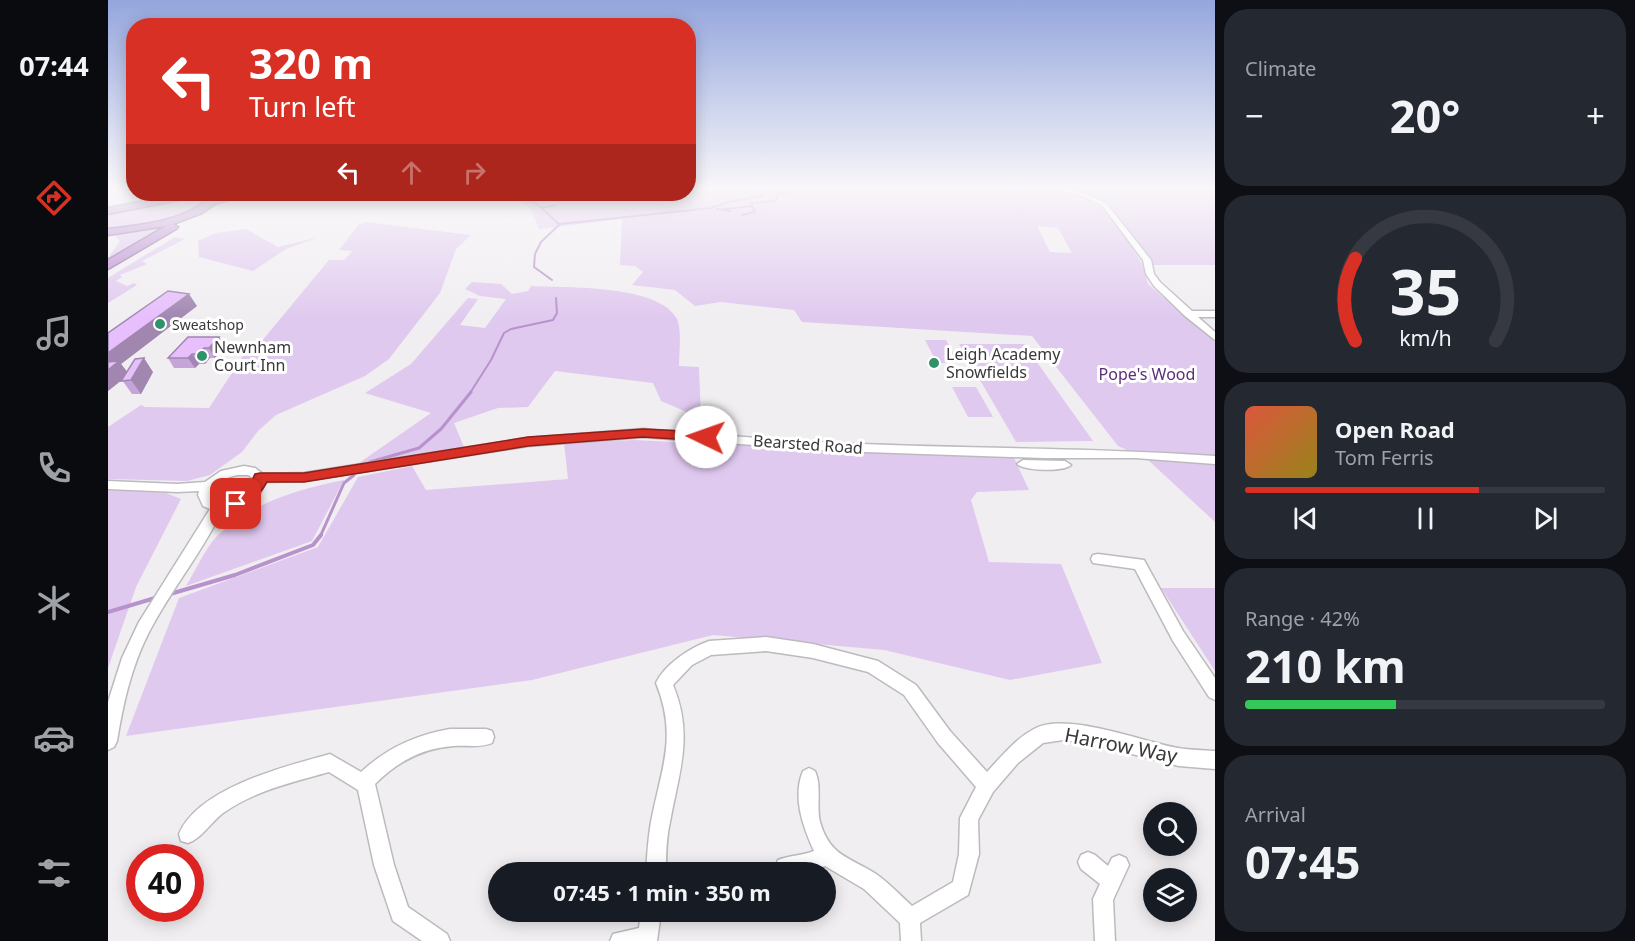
<!DOCTYPE html>
<html lang="en">
<head>
<meta charset="utf-8">
<style>
	body { margin:0; font-family:"Noto Sans",sans-serif; background:#242831; color:#f1f3f6; height:100vh; display:flex; flex-direction:column; font-size:22px; white-space:nowrap }
	* { box-sizing:border-box; margin:0 }
	p { font-size:20px; color:#9ea1a6 }
	.icon { flex:none; width:33px; height:33px; fill:none; stroke:currentColor; stroke-width:2; stroke-linecap:round; stroke-linejoin:round }
	.map { position:relative; flex:1; overflow:hidden }
	.panel { display:flex; flex-direction:column; gap:9px; padding:9px; background:#0d0f14; width:420px }
	.panel>* { flex:none }
	.guide { position:absolute; left:18px; top:18px; width:570px; height:183px; border-radius:24px; box-shadow:0 3px 15px #0003; background:#d93025; color:#fff; overflow:hidden }
	.buttons { position:absolute; left:1035px; top:802px; display:grid; gap:12px }
	.buttons a { display:grid; place-items:center; width:54px; height:54px; border-radius:50%; background:#171b24; box-shadow:0 3px 15px #0003; font-size:30px }
	.speed { position:absolute; left:18px; top:844px; display:flex; gap:12px; font-size:30px; font-weight:700; text-align:center }
	.speed>* { display:grid; place-content:center; width:78px; height:78px; border-radius:50%; background:#171b24; box-shadow:0 3px 15px #0003; line-height:1 }
	.speed .limit { border:9px solid #d22; background:#fff; color:#111 }
	.pin { position:absolute; display:grid; place-items:center; width:51px; height:51px; color:#fff; margin:-26px; border-radius:12px; box-shadow:0 3px 9px #0006 }
	.me { position:absolute; width:66px; margin:-33px; rotate:273deg; stroke-linejoin:round; filter:drop-shadow(0 0 4px #0008) }
	.turn { display:flex; align-items:center; gap:21px; height:126px; padding:0 24px; font-size:27px }
	.turn .icon { width:78px; height:78px; stroke-width:2.5 }
	.turn b { display:block; font-size:42px; line-height:51px }
	.lanes { display:flex; align-items:center; height:57px; padding:0 24px; background:#0003; justify-content:center; gap:30px; direction:ltr }
	.lanes .off { opacity:.35 }
	.big { font-size:45px; font-weight:700; line-height:1.1 }
	.panel .card { flex:1; display:flex; flex-direction:column; justify-content:center; gap:9px; min-width:0; padding:0 21px; border-radius:24px; background:#242831 }
	.panel .dial { align-items:center; gap:0 }
	.dial svg { height:156px; overflow:visible; fill:none; stroke:#363941; stroke-width:7; stroke-linecap:round; text-anchor:middle }
	.dial text { fill:#f1f3f6; stroke:none }
	.song { display:flex; align-items:center; gap:18px }
	.cover { width:72px; height:72px; border-radius:9px; background:linear-gradient(135deg,hsl(10 70% 55%),hsl(50 70% 35%)) }
	.played { height:6px; border-radius:3px; background:linear-gradient(90deg,#d93025 65%,#363941 65%) }
	.keys { display:flex; justify-content:space-around; direction:ltr }
	.heat { display:flex; justify-content:space-between; align-items:center; font-size:33px; direction:ltr }
	.charge { height:9px; border-radius:4px; background:linear-gradient(90deg,#34c759 42%,#363941 0) }
	.trip { position:absolute; left:380px; top:862px; width:348px; height:60px; border-radius:30px; background:#171b24; box-shadow:0 3px 15px #0003; font-weight:700; line-height:60px; text-align:center }
	main { display:flex; flex:1; min-height:0 }
	.tab-bar { display:flex; flex-direction:column; width:108px; justify-content:space-around; align-items:center; background:#090b0e; color:#9ea1a6 }
	.tab-bar .icon { width:42px; height:42px }
	.tab-bar .current { color:#d93025 }
	.tab-bar b { font-size:27px; color:#f1f3f6 }
	.map>svg:first-child { display:block }
	.green { fill:#e0c9ef; fill-rule:evenodd }
	.lines { fill:none; stroke-linecap:round; stroke-linejoin:round }
	.stream-far2 { stroke:#b792cc; stroke-width:2 }
	.stream-far1 { stroke:#b792cc; stroke-width:3 }
	.stream { stroke:#b792cc; stroke-width:4 }
	.minor-casing { stroke:#bcbabe; stroke-width:3 }
	.highway-casing { stroke:#8c6e9d; stroke-width:3 }
	.minor { fill:#fff; fill-rule:evenodd }
	.highway { fill:#b88ad2; fill-rule:evenodd }
	.wall { fill:#c6a4d9 }
	.shaded-wall { fill:#a186b0 }
	.building { fill:#e6bffc; stroke:#a186b0; stroke-width:1.5 }
	.route { fill:#d93025; stroke:#8d1f18; stroke-width:1.5 }
	.poi-dot { fill:#31916b; stroke:#fff; stroke-width:2 }
	.labels { text-anchor:middle; dominant-baseline:central; stroke-width:6; stroke-linejoin:round; paint-order:stroke }
	.far-poi-label { font-size:14px; fill:#3a393a; stroke:#fff; text-anchor:start }
	.poi-label { font-size:16px; fill:#3a393a; stroke:#fff; text-anchor:start }
	.park-label { font-size:16px; fill:#5c2e74; stroke:#fff }
	.street-label { font-size:16px; fill:#3a393a; stroke:#fff }
	.near-street-label { font-size:20px; fill:#3a393a; stroke:#fff }
</style>
</head>
<body>
<main>
<nav class="tab-bar">
<b>07:44</b>
<svg class="icon current" aria-label="directions" viewBox="0 0 24 24"><path d="M12 3l9 9-9 9-9-9zM9 14v-3h6M13 9l2 2-2 2"/></svg>
<svg class="icon" aria-label="music" viewBox="0 0 24 24"><path d="M9 18V5l10-2v13"/><circle cx="6" cy="18" r="3"/><circle cx="16" cy="16" r="3"/></svg>
<svg class="icon" aria-label="phone" viewBox="0 0 24 24"><path d="M5 4h4l2 5-3 2q2 4 5 5l2-3 5 2v4C11 20 4 13 5 4z"/></svg>
<svg class="icon" aria-label="climate" viewBox="0 0 24 24"><path d="M12 3v18M4 7l16 10M4 17L20 7"/></svg>
<svg class="icon" aria-label="car" viewBox="0 0 24 24"><path d="M5 17H2v-5l4-1 3-4h7l3 4 3 1v5h-3M9 17h6M6 11h13"/><circle cx="7" cy="17" r="2"/><circle cx="17" cy="17" r="2"/></svg>
<svg class="icon" aria-label="filters" viewBox="0 0 24 24"><path d="M4 7h16M4 17h16"/><circle cx="9" cy="7" r="2"/><circle cx="15" cy="17" r="2"/></svg>
</nav>
<div class="map">
<svg width="1107" height="941" viewBox="0 0 1107 941">
	<rect width="100%" height="100%" fill="#f1eef2"/>
	<path class="green" d="M581 187H937L973 197 999 210 1015 232 1034 264 1040 284 1107 342V522L1040 460 1010 446 924 336 694 322 686 310 613 302 587 306 567 290 524 285 535 272 527 266 512 265 514 219 431 229 422 208 399 194H580ZM929 226 950 228 964 253 942 252Z
		M952 187H1107V265H1045L1005 209 992 199Z
		M95 194 99 196C81 220 28 226 0 230V213Z
		M68 221 0 262V258L12 241 6 234 42 228Z
		M259 222 363 235 348 249 332 293 281 359 257 376 168 415 150 431 134 452 102 475 79 481 0 479V427L33 405 37 407 101 408 139 350 148 348 221 260H236L245 251 231 250 251 224Z
		M138 229 170 247 211 237 178 249 145 271 91 257 90 241 108 233Z
		M67 237 77 239 34 261 39 264 12 275 14 277 8 281 19 286 26 283 29 285 0 303V278Z
		M364 282 393 284 404 294 420 291 423 286C458 288 551 284 569 319 574 331 571 352 571 366L591 367 593 418 553 401 545 383 447 371 420 407 390 408 346 423 356 447 251 463 323 413 257 393 303 364 360 298 370 299 352 325 377 328 398 299 372 296 357 289Z
		M817 340H838L851 363H829Z
		M851 344H916L985 441 908 442Z
		M868 387 885 417H860L844 387Z
		M526 440 906 458 921 490 869 492 863 500 881 562 953 564 994 663 902 680 776 650 605 635 424 680 18 736 71 598 210 547 250 477 304 466 318 490 460 479 456 443Z
		M236 480 204 541 78 586C88 570 97 548 110 535 147 501 189 490 236 480Z
		M0 490 58 493 73 499 28 587 0 668Z
		M1053 588H1107V671Z"/>
	<g class="lines">
		<path class="stream-far2" d="M403 194 429 204 451 224
			M442 194 447 195
			M434 208 448 205
			M609 209 622 211
			M616 209 644 206
			M634 215 647 212 643 203 668 201 670 193H680L690 187
			M444 280 426 267 427 254 433 242 452 224 603 208 620 202 655 196 660 187
			M362 393 383 360 396 333 403 329 445 320 449 313 448 298"/>
		<path class="stream-far1" d="M262 462 311 448 333 429 363 392
			M212 537 236 483 246 475"/>
		<path class="stream" d="M62 594 127 575 205 545 213 535
			M0 612 47 598"/>
		<g class="minor-casing">
			<path id="minor" d="M942 187H954L978 194 998 203 1043 260 1046 274 1052 282 1084 311H1107V317H1090L1107 332V340L1077 316 1046 286 1038 274 1035 260 994 205 974 196Z
				M535 429C600 434 665 440 730 443 856 449 982 447 1107 456V464L1027 458H935L728 451 535 437 420 446 196 481 157 482C152 502 133 509 114 511 93 554 62 591 40 634 23 668 15 704 9 741L6 747 0 750V702L14 658 31 622 102 509 95 506 90 495 91 491 69 492 0 489V481L69 484 97 482 113 471 136 466 147 468 155 474 196 473 420 438ZM130 475H140L146 479C142 498 121 503 104 500L102 495C107 483 118 477 130 475Z
				M915 460 957 461 963 465C956 472 916 471 909 464Z
				M990 554 1036 560 1075 631 1107 678V700L1101 697 1065 641 1027 569 985 563 983 559 985 555Z
				M658 637 705 644 770 661 808 685 842 731 879 772C893 757 907 739 926 729 957 711 1035 742 1070 748 1082 750 1095 750 1107 751V769L1071 766 981 743 955 740 935 743 910 763 885 792 870 820 871 854 860 895 812 923 813 941H793L792 923 756 889 717 866 700 873H670L667 867 670 860C682 855 694 856 706 851 695 827 684 797 695 771L701 768 707 771C714 786 708 806 712 822 722 857 742 857 768 874 781 883 792 895 804 906L845 882 851 854 852 818 868 787 830 743 796 695 760 672 705 658 658 651 603 655 584 665 565 685C586 735 571 772 562 822 558 839 558 856 558 873H538C539 856 540 839 543 822 553 769 570 737 548 683 557 664 582 648 601 641Z
				M342 729H378L384 731 386 737 384 743C373 748 358 745 346 746 314 748 289 762 267 784L286 865 300 907 339 934 342 941H314L285 921 266 865 250 790 221 772C185 782 146 791 115 813 103 822 94 838 80 843L73 841 71 834C90 788 178 766 222 754L253 772C279 748 307 735 342 729Z
				M980 852 987 855 1000 866 1004 858 1011 855 1018 858 1021 865 1005 900 1007 941H987L985 899 992 884 973 869 970 862 973 855Z
				M533 912H553L549 941H502L505 934 531 928Z"/>
		</g>
		<g class="highway-casing">
			<path id="highway" d="M73 194H91L86 197 0 214V208Z
				M105 194H115L114 196 125 194H140L107 204 94 213 65 224 70 227 68 229 0 269V260L58 226 0 235V229C35 225 80 221 105 194Z"/>
		</g>
		<use href="#minor" class="minor"/>
		<use href="#highway" class="highway"/>
	</g>
	<path class="wall" d="M89 306 13 364 19 372H45L33 394H24L14 380 0 391V333Z
		M111 337 117 347 107 358H102L97 364H91L87 368H66L60 358Z"/>
	<path class="shaded-wall" d="M81 294 89 306 13 364 21 374 0 391V353Z
		M111 337 117 347 107 358 101 348Z
		M96 348 102 358 97 364 91 354Z
		M84 354 91 364 87 368 80 358Z
		M36 358 45 372 33 394 23 380Z"/>
	<path class="building" d="M60 291 81 294 0 353V333Z
		M80 337H111L101 348H96L91 354H84L80 358H60Z
		M36 358 23 380 13 381 27 359Z
		M11 361 0 370V362Z"/>
	<linearGradient id="sky" x2="0" y2="1"><stop stop-color="#94a6dd"/><stop offset="0.59" stop-color="#f9f7f9"/><stop offset="1" stop-color="#f9f7f9" stop-opacity="0"/></linearGradient>
	<rect width="1107" height="319" fill="url(#sky)"/>
	<path class="route" d="M535 429 598 432 605 437 598 441 535 437 420 446 196 482H159C152 494 138 512 122 507L120 504 122 500 139 491 147 474 152 473H196L420 437Z"/>
	<g class="poi-dot">
		<circle cx="52" cy="324" r="6"/>
		<circle cx="94" cy="356" r="6"/>
		<circle cx="826" cy="363" r="6"/>
	</g>
	<g class="labels">
		<g class="far-poi-label">
			<text x="64" y="324">Sweatshop</text>
		</g>
		<g class="poi-label">
			<text x="106" y="347">Newnham<tspan x="106" dy="18">Court Inn</tspan></text>
			<text x="838" y="354">Leigh Academy<tspan x="838" dy="18">Snowfields</tspan></text>
		</g>
		<g class="park-label">
			<text x="1039" y="374">Pope's Wood</text>
		</g>
		<g class="street-label">
			<text transform="translate(700 444) rotate(4)">Bearsted Road</text>
		</g>
		<g class="near-street-label">
			<text transform="translate(1013 745) rotate(11)">Harrow Way</text>
		</g>
	</g>
</svg>
<div class="buttons">
<a><svg class="icon" aria-label="search" viewBox="0 0 24 24"><circle cx="10" cy="10" r="6"/><path d="M15 15l6 6"/></svg></a>
<a><svg class="icon" aria-label="layers" viewBox="0 0 24 24"><path d="M12 4l9 5-9 5-9-5zM3 14l9 5 9-5"/></svg></a>
</div>
<div class="speed"><div class="limit">40</div></div>
<div class="pin" style="left:128px;top:504px;background:#d93025"><svg class="icon" aria-label="arrive" viewBox="0 0 24 24"><path d="M6 21V4h12l-3 4 3 4H6"/></svg></div>
<svg class="me" style="left:598px;top:437px" viewBox="-20 -20 40 40"><circle r="19" fill="#fff"/><path d="M0-13L10 11 0 6-10 11z" fill="#d93025"/></svg>
<div class="trip">07:45 · 1 min · 350 m</div>
<div class="guide">
<div class="turn"><svg class="icon" aria-label="left" viewBox="0 0 24 24"><path d="M17 20v-9H6M10 6l-5 5 5 5"/></svg><div><b>320 m</b>Turn left</div></div>
<div class="lanes"><svg class="icon" aria-label="left" viewBox="0 0 24 24"><path d="M17 20v-9H6M10 6l-5 5 5 5"/></svg><svg class="icon off" aria-label="ahead" viewBox="0 0 24 24"><path d="M12 20V5M6 11l6-6 6 6"/></svg><svg class="icon off" aria-label="right" viewBox="0 0 24 24"><path d="M7 20v-9h11M14 6l5 5-5 5"/></svg></div>
</div>
</div>
<section class="panel">
<div class="card"><p>Climate</p>
<div class="heat"><a>−</a><b class="big">20°</b><a>+</a></div>
</div>
<div class="card dial"><svg viewBox="0 0 100 80">
<path d="M14 69A42 42 0 1 1 86 69"/>
<path d="M14 69A42 42 0 0 1 14 27" stroke="#d93025"/>
<text x="50" y="56" font-size="32" font-weight="700">35</text>
<text x="50" y="72" font-size="11">km/h</text>
</svg></div>
<div class="card">
<div class="song"><i class="cover"></i><div><b>Open Road</b><p>Tom Ferris</p></div></div>
<div class="played"></div>
<div class="keys"><svg class="icon" aria-label="previous" viewBox="0 0 24 24"><path d="M18 5L8 12l10 7zM5 5v14"/></svg><svg class="icon" aria-label="pause" viewBox="0 0 24 24"><path d="M8 5v14M16 5v14"/></svg><svg class="icon" aria-label="next" viewBox="0 0 24 24"><path d="M6 5l10 7-10 7zM19 5v14"/></svg></div>
</div>
<div class="card"><p>Range · 42%</p><b class="big">210 km</b><div class="charge"></div></div>
<div class="card"><p>Arrival</p><b class="big">07:45</b></div>
</section>
</main>
</body>
</html>
